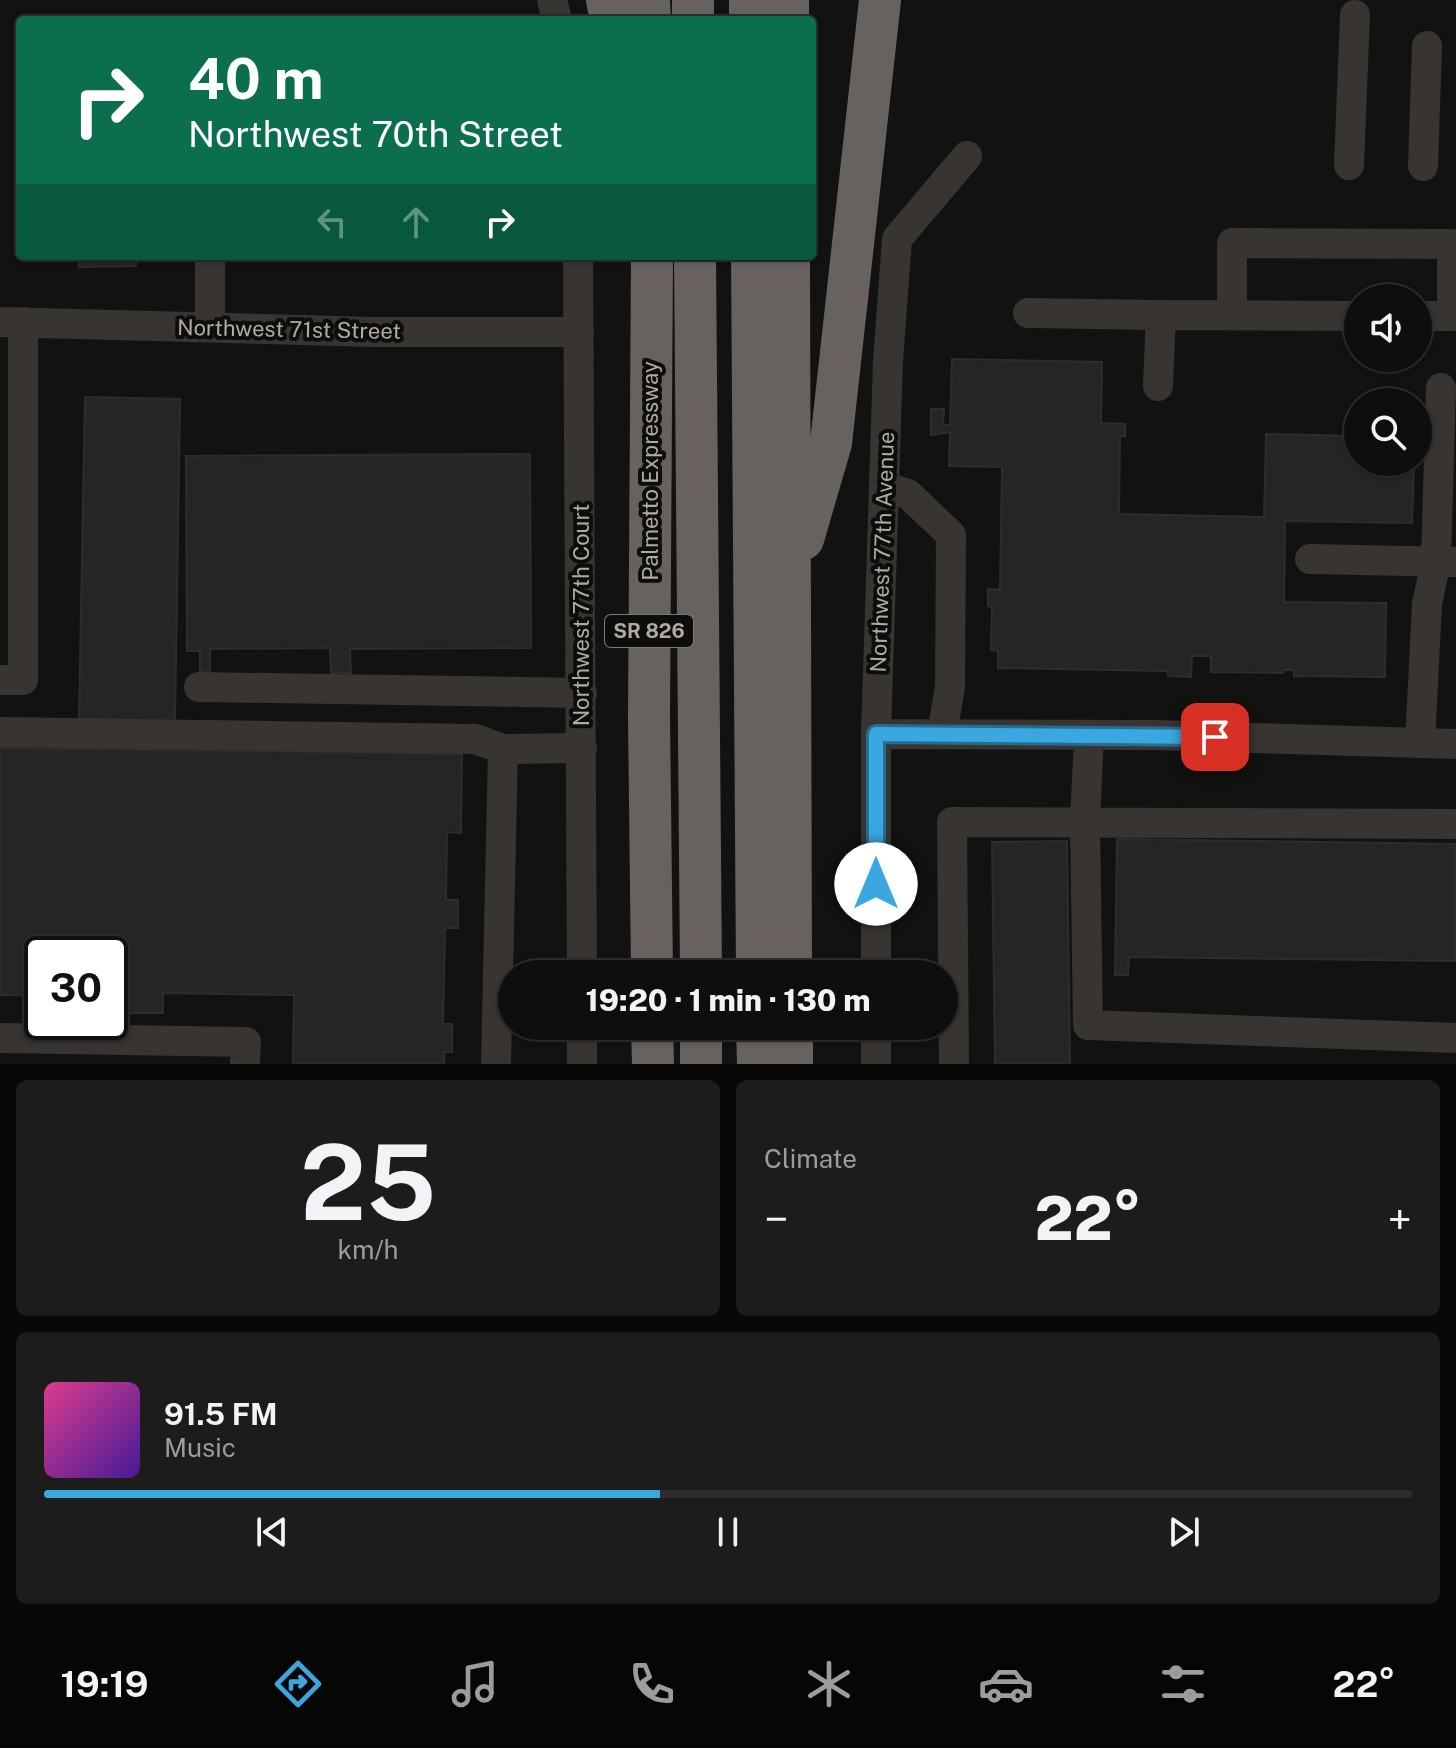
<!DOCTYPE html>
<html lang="en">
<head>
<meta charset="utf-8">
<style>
	body { margin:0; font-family:"Public Sans",sans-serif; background:#1c1c1b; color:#f1f3f6; height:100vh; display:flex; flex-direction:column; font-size:30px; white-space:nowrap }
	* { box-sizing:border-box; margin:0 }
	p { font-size:26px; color:#9b9c9d }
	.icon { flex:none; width:44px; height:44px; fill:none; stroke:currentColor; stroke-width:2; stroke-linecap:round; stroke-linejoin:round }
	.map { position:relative; height:1064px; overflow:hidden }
	.panel { display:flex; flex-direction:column; gap:16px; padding:16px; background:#080807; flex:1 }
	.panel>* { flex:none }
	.hud { position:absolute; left:16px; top:16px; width:800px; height:244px; border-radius:8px; box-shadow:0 2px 6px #0004,0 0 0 2px #2e2e2e; background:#0b6e4f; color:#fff; overflow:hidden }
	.controls { position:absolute; left:1344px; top:284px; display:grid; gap:16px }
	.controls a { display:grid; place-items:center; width:88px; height:88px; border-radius:50%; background:#0e0e0d; box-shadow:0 2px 6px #0004,0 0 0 2px #2e2e2e; font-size:40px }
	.speed { position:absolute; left:24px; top:936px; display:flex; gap:16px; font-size:40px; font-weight:700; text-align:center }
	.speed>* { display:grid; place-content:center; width:104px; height:104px; border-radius:50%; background:#0e0e0d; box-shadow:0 2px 6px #0004,0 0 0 2px #2e2e2e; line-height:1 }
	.speed .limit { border:4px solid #111; border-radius:12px; background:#fff; color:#111 }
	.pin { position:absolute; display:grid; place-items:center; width:68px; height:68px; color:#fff; margin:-34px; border-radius:16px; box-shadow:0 4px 12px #0006 }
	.me { position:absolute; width:88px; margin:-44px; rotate:0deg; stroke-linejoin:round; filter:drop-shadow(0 0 6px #0008) }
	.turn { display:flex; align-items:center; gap:28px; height:168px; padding:0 40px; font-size:36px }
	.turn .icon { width:104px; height:104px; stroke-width:2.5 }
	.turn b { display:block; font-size:56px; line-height:68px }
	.lanes { display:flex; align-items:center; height:76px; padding:0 40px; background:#0003; justify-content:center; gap:40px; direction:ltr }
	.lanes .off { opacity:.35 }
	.big { font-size:60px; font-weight:800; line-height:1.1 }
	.panel .widget { flex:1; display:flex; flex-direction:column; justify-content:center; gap:12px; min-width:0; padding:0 28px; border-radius:12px; background:#1c1c1b }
	.panel .dial { align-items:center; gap:0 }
	.dial b { font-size:104px; line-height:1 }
	.song { display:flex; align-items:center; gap:24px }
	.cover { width:96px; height:96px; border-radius:12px; background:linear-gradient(135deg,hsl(330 70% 55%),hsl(260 70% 35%)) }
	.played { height:8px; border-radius:4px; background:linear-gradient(90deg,#3aa7e0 45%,#2e2e2e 45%) }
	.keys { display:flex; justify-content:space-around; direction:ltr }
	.heat { display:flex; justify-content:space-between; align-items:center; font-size:44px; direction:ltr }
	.panel .tiles { flex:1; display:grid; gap:16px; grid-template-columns:1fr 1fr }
	.widget:last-child { grid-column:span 2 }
	.trip { position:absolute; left:498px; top:960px; width:460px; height:80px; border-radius:40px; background:#0e0e0d; box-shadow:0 2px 6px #0004,0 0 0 2px #2e2e2e; font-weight:800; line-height:80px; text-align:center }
	.tab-bar { display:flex; height:128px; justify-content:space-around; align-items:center; background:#060605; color:#9b9c9d }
	.tab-bar .icon { width:56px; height:56px }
	.tab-bar .selected { color:#3aa7e0 }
	.tab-bar b { font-size:36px; color:#f1f3f6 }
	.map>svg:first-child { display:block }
	.building { fill:#262524; stroke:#2e2d2b; stroke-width:2 }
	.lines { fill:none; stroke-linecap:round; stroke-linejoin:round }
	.minor { stroke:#373432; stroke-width:30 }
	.highway { stroke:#67625f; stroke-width:42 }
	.route-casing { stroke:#266d92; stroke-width:20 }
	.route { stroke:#3aa7e0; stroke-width:14 }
	.labels { text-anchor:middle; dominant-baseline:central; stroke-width:8; stroke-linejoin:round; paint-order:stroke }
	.shield { fill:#0d0d0c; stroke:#807a76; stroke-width:2 }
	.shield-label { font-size:20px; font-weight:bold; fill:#b1a9a3 }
	.street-label { font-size:22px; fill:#b1a9a3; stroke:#0d0d0c }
</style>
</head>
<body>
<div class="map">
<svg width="1456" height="1064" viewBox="0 0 1456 1064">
	<rect width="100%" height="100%" fill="#121211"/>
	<path class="building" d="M79 256H136V266L79 267Z
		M952 359 1102 362 1101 423 1125 424V436H1120L1119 514 1264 517 1266 434 1358 436V462H1414L1412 523 1285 521 1284 602 1386 603 1385 677 1294 676V670H1283V673L1211 672V656H1192L1191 677 1168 676V671L998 668V651L991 650 992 607 988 606V589L1000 590 1002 467 949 466 950 432 931 435V409H944L943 425H950Z
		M85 397 180 399 175 721 79 720Z
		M530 454 531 648 350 649 351 673H331L330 648 210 649V672H200V651H187L186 456Z
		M0 748 462 754 461 833 447 832 446 900H458V928H445L443 1024H452V1052H444V1064H293L294 995 163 993V1013H119L120 997H110V954H42V996L0 995Z
		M1117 839 1456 844V961L1129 957 1128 975H1115Z
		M1067 841 1070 1064H995L992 842Z"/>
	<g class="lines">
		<path class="minor" d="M552 0 557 20
			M1349 165 1355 15
			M1423 166 1427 46
			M578 256 582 974
			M1028 313 1161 315 1158 386
			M1161 315 1358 316
			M1232 316V243L1452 244V316H1418
			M0 322 374 332H579
			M210 327V256
			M884 487 908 494 951 535 950 687 942 734
			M1310 559 1456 562
			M0 680H23V322
			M199 687 582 693
			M0 732 475 739 503 749
			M876 734 1156 735 1456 744
			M1089 735 1085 822 1088 1025 1456 1038
			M1420 743 1427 604 1436 561 1441 388
			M876 974V734L888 361 897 239 967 156
			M0 1038 246 1042 245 1064
			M496 1064 503 749 582 748
			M582 1064V1026
			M876 1064V1026
			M954 1064 952 822 1456 824"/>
		<path class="highway" d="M607 0 611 20
			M649 0 650 20
			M693 0V20
			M750 0V20
			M788 0V20
			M652 256 649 717 652 974
			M695 256 701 974
			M752 256 757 974
			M789 256 791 974
			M803 539 831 443 880 0
			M652 1026 653 1064
			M701 1026V1064
			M757 1026 758 1064
			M792 1026V1064"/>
	</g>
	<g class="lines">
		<g class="route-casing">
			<path id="route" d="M876 884V734L1215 737"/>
		</g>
		<use href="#route" class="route"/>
	</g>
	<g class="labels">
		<rect class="shield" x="605" y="615" width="88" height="32" rx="6"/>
		<g class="shield-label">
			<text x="649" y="631">SR 826</text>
		</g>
		<g class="street-label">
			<text transform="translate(289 329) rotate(1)">Northwest 71st Street</text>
			<text transform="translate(650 471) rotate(-90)">Palmetto Expressway</text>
			<text transform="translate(882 552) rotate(-88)">Northwest 77th Avenue</text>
			<text transform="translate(581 615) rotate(-90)">Northwest 77th Court</text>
		</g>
	</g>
</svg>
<div class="controls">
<a><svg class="icon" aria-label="sound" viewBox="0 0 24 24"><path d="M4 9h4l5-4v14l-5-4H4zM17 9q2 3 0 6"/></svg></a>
<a><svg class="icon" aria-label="search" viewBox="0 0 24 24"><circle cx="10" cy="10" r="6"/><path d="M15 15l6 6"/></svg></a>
</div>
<div class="speed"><div class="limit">30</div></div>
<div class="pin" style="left:1215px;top:737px;background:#d93025"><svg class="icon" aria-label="arrive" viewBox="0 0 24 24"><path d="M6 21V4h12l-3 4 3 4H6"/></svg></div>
<svg class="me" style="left:876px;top:884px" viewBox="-20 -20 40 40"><circle r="19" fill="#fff"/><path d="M0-13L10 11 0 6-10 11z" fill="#3aa7e0"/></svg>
<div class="trip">19:20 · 1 min · 130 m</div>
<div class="hud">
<div class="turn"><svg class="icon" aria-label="right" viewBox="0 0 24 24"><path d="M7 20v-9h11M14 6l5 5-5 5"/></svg><div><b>40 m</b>Northwest 70th Street</div></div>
<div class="lanes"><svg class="icon off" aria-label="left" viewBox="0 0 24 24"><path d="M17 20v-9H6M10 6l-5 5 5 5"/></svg><svg class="icon off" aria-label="ahead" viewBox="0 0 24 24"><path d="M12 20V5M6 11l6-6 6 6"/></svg><svg class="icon" aria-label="right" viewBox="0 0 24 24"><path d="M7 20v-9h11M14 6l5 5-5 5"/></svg></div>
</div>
</div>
<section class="panel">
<div class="tiles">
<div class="widget dial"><b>25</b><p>km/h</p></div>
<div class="widget"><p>Climate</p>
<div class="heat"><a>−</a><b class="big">22°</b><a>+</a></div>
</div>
<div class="widget">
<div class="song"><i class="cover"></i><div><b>91.5 FM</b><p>Music</p></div></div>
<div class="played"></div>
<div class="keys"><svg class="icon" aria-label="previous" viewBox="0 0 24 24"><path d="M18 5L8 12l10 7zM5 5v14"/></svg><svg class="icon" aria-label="pause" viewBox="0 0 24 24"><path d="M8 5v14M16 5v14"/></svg><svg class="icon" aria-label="next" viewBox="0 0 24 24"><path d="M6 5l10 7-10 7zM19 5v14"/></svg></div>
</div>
</div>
</section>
<nav class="tab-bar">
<b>19:19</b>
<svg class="icon selected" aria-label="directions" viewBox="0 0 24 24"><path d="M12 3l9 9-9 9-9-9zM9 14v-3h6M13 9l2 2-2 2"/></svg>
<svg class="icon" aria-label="music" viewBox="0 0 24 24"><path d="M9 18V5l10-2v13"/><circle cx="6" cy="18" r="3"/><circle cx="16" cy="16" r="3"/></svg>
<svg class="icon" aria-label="phone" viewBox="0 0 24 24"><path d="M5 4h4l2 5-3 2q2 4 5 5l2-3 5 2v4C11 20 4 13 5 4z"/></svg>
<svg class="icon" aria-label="climate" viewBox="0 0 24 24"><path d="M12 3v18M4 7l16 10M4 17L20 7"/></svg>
<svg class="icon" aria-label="car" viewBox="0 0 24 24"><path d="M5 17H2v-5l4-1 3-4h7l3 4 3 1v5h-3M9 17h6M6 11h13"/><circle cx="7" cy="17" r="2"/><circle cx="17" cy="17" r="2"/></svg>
<svg class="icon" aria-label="filters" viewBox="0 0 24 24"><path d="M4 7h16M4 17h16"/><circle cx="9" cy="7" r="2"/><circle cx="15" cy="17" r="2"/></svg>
<b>22°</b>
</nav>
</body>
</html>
